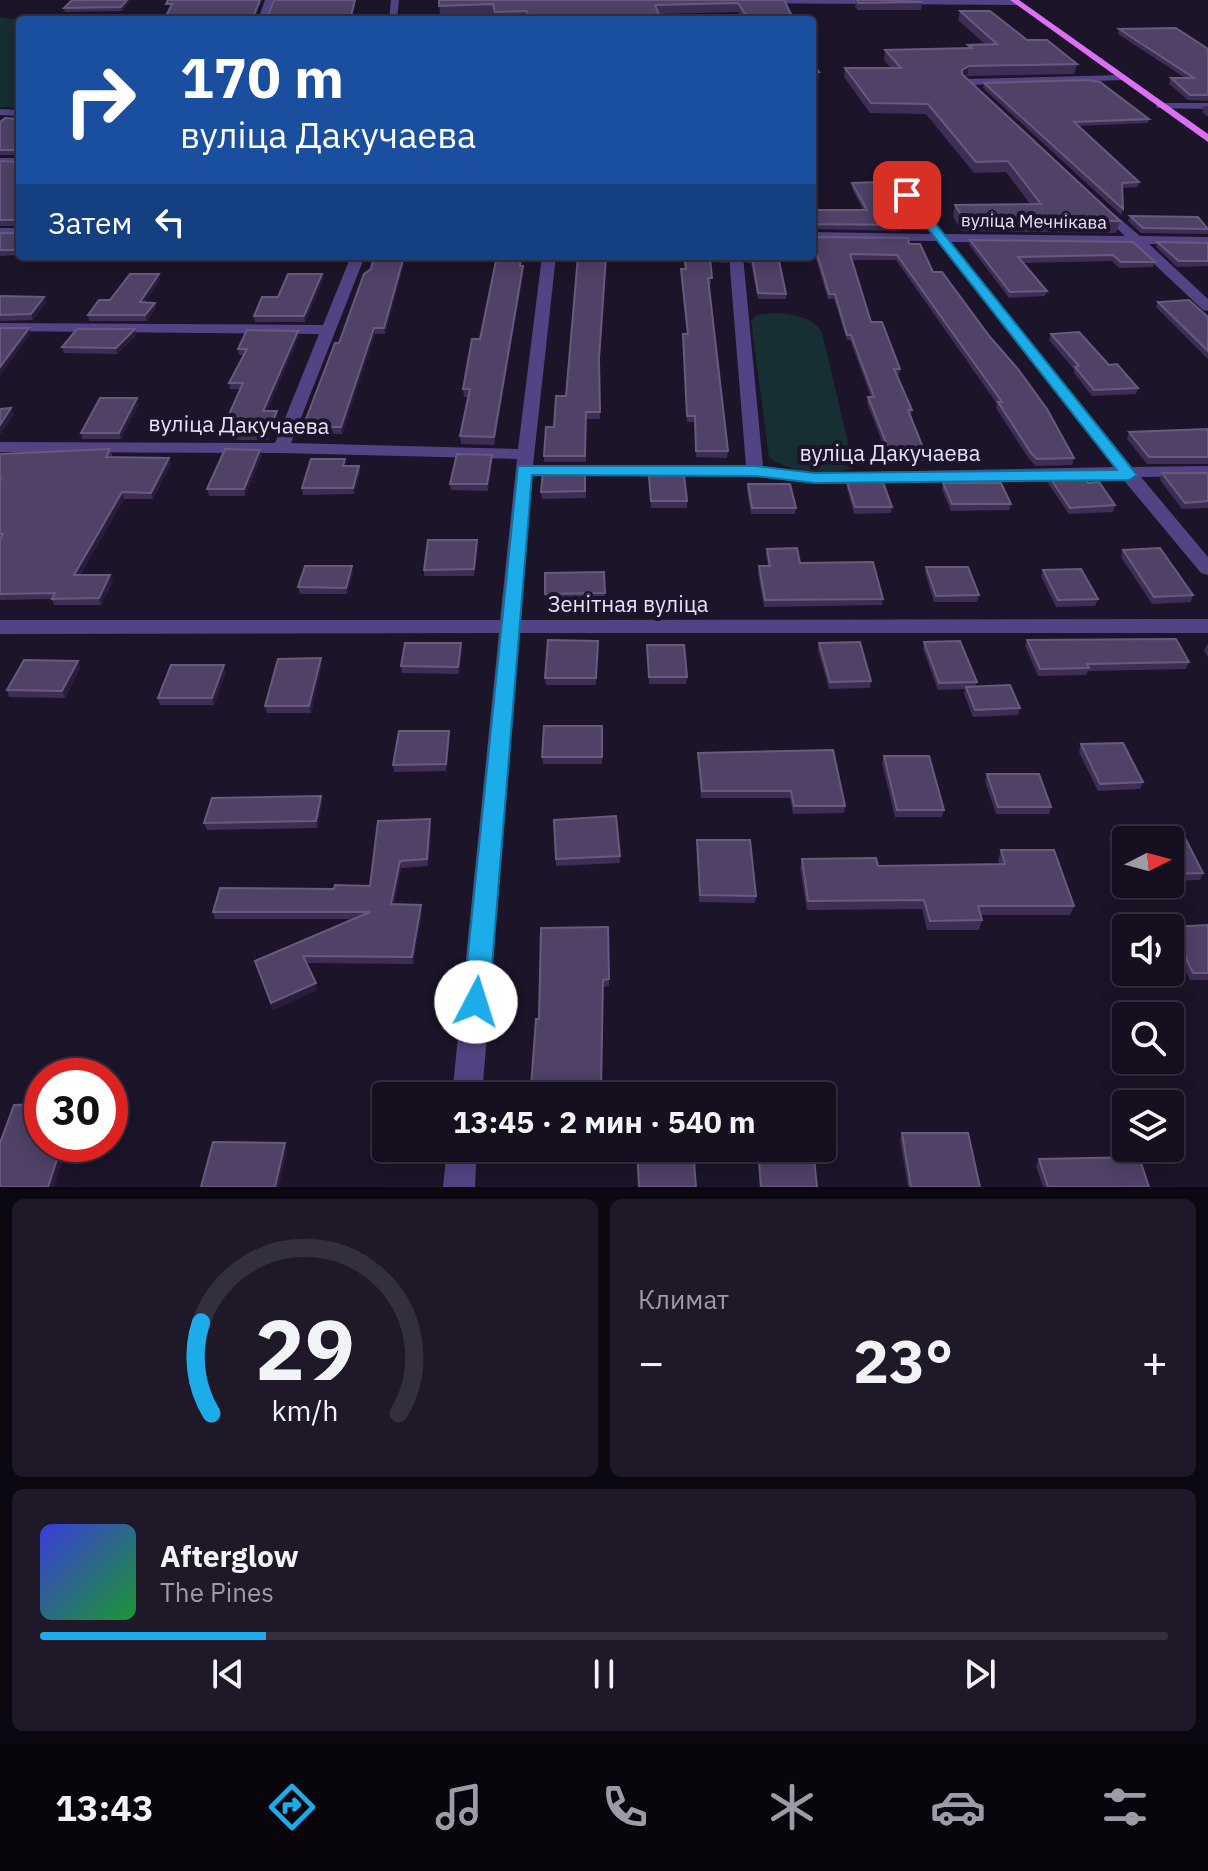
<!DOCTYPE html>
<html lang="ru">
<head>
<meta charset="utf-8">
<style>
	body { margin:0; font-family:"IBM Plex Sans",sans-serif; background:#1e1828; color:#f1f3f6; height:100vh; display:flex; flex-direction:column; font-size:30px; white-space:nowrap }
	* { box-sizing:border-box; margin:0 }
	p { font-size:26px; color:#9d9ca4 }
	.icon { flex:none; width:44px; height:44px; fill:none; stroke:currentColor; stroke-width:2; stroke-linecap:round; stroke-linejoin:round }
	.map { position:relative; height:1187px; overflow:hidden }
	.panel { display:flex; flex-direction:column; gap:12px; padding:12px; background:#0c0811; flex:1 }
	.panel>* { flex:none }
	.banner { position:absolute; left:16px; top:16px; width:800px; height:244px; border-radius:8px; box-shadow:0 4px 20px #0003,0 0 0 2px #342f3d; background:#1a4fa0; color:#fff; overflow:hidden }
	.needle { width:52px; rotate:84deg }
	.buttons { position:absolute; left:1112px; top:826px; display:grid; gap:16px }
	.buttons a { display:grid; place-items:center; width:72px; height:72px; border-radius:8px; background:#150f1f; box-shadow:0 4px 20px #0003,0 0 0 2px #342f3d; font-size:40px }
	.speed { position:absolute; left:24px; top:1058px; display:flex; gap:16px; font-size:40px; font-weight:700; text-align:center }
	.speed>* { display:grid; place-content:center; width:104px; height:104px; border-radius:50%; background:#150f1f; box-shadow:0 4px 20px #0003,0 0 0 2px #342f3d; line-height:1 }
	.speed .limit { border:12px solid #d22; background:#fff; color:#111 }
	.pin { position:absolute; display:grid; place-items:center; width:68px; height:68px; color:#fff; margin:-34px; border-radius:16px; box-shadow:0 4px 12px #0006 }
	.me { position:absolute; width:88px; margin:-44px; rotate:5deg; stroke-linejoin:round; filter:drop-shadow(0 0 6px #0008) }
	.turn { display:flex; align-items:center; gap:28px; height:168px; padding:0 32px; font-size:36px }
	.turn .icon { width:104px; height:104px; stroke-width:2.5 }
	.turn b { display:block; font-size:56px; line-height:68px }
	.then { display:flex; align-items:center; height:76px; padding:0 32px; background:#0003; gap:16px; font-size:30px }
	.big { font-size:60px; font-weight:700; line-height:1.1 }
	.panel .card { flex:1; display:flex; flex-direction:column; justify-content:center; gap:12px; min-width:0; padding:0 28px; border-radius:12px; background:#1e1828 }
	.panel .dial { align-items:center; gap:0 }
	.dial svg { height:208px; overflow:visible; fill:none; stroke:#342f3d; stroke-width:7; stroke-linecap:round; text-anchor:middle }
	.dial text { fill:#f1f3f6; stroke:none }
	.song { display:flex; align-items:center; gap:24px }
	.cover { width:96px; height:96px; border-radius:12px; background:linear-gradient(135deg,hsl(240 70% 55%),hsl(130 70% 35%)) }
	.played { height:8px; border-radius:4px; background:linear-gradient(90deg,#1dacea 20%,#342f3d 20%) }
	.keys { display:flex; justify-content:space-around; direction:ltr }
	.heat { display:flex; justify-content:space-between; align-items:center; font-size:44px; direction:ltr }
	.panel .tiles { flex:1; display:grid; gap:12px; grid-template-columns:1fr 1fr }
	.card:last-child { grid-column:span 2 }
	.trip { position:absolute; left:372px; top:1082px; width:464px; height:80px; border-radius:8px; background:#150f1f; box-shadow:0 4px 20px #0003,0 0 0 2px #342f3d; font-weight:700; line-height:80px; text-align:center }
	.menu { display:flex; height:128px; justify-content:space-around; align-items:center; background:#08060c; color:#9d9ca4 }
	.menu .icon { width:56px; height:56px }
	.menu .selected { color:#1dacea }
	.menu b { font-size:36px; color:#f1f3f6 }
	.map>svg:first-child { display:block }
	.green { fill:#172e33 }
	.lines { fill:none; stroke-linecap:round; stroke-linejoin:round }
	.minor { fill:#534384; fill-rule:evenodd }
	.major { fill:#dc70f2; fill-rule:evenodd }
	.wall { fill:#3e2e56 }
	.shaded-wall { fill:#291c3c }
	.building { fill:#504167; stroke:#685a7f; stroke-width:2 }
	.route { fill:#1dacea; stroke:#137098; stroke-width:2 }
	.labels { text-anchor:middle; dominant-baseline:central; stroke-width:8; stroke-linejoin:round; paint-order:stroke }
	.far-street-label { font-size:18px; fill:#e8dffc; stroke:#1c1429 }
	.street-label { font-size:22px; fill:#e8dffc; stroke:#1c1429 }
</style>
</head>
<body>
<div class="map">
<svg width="1208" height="1187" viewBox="0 0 1208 1187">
	<rect width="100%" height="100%" fill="#1c1429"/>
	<path class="green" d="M0 17 20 20V108L0 107Z
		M774 313C792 314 812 316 822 332L854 468C828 477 792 473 769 458L751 320 757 315Z"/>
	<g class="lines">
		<path class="minor" d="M265 0H273L266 20H258Z
			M391 0H399L397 20H389Z
			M705 0H1019L1021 2 1017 5 709 3Z
			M1122 75 1125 80 967 85 962 82 967 79Z
			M1161 103H1208V109L1157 108 1156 106Z
			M0 109 20 110V116L0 115Z
			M0 158H20V164H0Z
			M890 170 894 172 944 234 1125 236 1095 208V202L1099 201 1140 236 1208 237V245L1149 244 1208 299V311L1203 310 1133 244 951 242 1132 467 1208 466V476L1141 477 1208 557V575L1201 573 1122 478 815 483 755 476 532 475 521 620 1208 619V633H520L482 1096H452L499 633 0 634V620H500L517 459 281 453 0 452V442L275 443 319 334 0 331V323L323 325 351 256H365L291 443 518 449 542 256H556L533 465 746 466 729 256H743L763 467 815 473 1114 467 937 241 812 240V232L931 234 884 174Z
			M0 228H20V236H0Z
			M447 1148H477L475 1187H443Z"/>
		<path class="major" d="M1010 0H1019L1208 134V142Z"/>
	</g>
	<path class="wall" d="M72 0H131L122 11 65 12 64 8Z
		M439 0H784L793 18 792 20H743L738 12 659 14 661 20H495L493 14 440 15Z
		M856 0 922 2 921 10H858L855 7Z
		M960 11 1027 40 1077 64 1074 74 967 76 965 77 1120 221 1116 233 961 231 953 216 955 205 1030 204 1006 172 974 173 926 114 870 113 844 77 845 68H891L884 60 885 50 967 48 968 45 985 44 958 20Z
		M1119 29 1208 49V101L1188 100 1169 84 1171 78H1185L1118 34Z
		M812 62 819 72 818 82H812Z
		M984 83 1149 119 1148 123 1079 126 1139 182 1138 187 1122 188 1123 209 1121 215 983 88Z
		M1204 106H1208V117L1202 112Z
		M20 119V155H0V122Z
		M0 161 18 162 20 226H0Z
		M852 183 903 225 902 231 812 229V210H863L852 188Z
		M1130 216 1208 227V234L1141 233 1128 221Z
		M0 233H20V255L0 256Z
		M812 237 909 244 933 272 1074 458 1072 465 1036 466 1029 459 996 408 997 404 896 260H852L871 322 900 369 899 375H897L912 410 911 416 926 455 924 461 890 462 867 403 868 397H871L850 340H847L834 299H828L812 246Z
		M970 240 1133 242 1155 262 1153 267 1119 268 1112 261 1022 263 1047 291 1045 296 1009 298 969 245Z
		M1157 242 1208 243V266L1177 267 1156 247Z
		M207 256H250V257Z
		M284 256H319V257H284Z
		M374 256H409H406L385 334H375L342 434 304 433 303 427 371 269Z
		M494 256H522L521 266 523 274 494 445 461 444 460 436 468 397H464L463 389 480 339 495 262H494Z
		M684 256H728L727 263 710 262 711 284H709L728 451 727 458 696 457 694 422H687L683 340 687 334 681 274V269H685Z
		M745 256H778L786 294V299H758L751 263H747Z
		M322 274 323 280 305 322H255L254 316 278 297Z
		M160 280 145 302 156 308 147 321H89L88 315 110 300Z
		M0 296 44 297 46 302 33 320 0 321Z
		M1158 302 1208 317V359L1156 307Z
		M135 329 136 335 117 354 64 353 62 347Z
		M1051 334 1109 365 1138 388 1136 394 1092 396 1074 373V369L1049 340Z
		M299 337 267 411 278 417 268 440H234L233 434H224L223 428 240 389H230L229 383 244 355H239L238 349Z
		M599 364 600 419H586V462H544V456L566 396Z
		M139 404 121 439H82L81 433Z
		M1208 429V464H1147L1127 439 1129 432Z
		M110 449 112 455 111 457 171 464 153 499H124L80 575 113 581 101 605H54L52 599 0 600V454Z
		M260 450 262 456 245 496H209L207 489Z
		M492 461 488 491 451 490 450 484Z
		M345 466H359L360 472 354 494 303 495 302 488Z
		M585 472 586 498 542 499 541 492Z
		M1162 473H1208V508L1182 509 1160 480Z
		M649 476 687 501V508H651Z
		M1049 476 1088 483 1115 505 1113 512 1069 514 1047 482Z
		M847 482 892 507 891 513 854 514 847 488Z
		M943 483 1011 504 1009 510 951 511 942 490Z
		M748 484 796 508 795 514H751L747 490Z
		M477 540 474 576H424V570Z
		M767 549 883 599 882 605 764 607 758 573 759 566H768L766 555Z
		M1123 550 1193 595 1191 602 1152 604 1121 557Z
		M926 567 979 595 977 602H934L925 573Z
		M1043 570 1098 599 1095 606 1056 607 1041 576Z
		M604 572 605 600 545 601V573Z
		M353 573 347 594H300L298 587Z
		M1027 640 1189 662 1186 669 1088 671 1086 675 1038 676 1025 646Z
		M598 641 596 685H546L545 678Z
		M924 642 977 682 975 687 1020 708 1018 715 973 717 964 694 965 689 938 690 923 649Z
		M819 643 871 681 870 688 829 689 818 650Z
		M1207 644H1208V657L1204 651Z
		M462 650 459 674 402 673 401 666Z
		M647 652 687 677 686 684H649Z
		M78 661 80 668 65 698 9 697 7 690Z
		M322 665 311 713H267L265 706Z
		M226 672 214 705H160L158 698Z
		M602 726V764H543L542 757Z
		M449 731 450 738 446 771 394 772 393 765Z
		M1081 744 1143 782 1140 789 1098 791 1079 752Z
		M698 753 845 806 844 813 793 814 790 798H701Z
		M884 756 944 810 942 817H895L882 763Z
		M987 774 1051 807 1049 814H996L985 781Z
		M321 796 322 803 317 828 207 830 204 823Z
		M430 819 431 826 428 866 401 868 394 904 422 912 413 964 306 963 317 990 273 1010 255 961 353 919H215L213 912 334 889 370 886Z
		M554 820 620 856V863L556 866Z
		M1181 830 1203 873 1200 880 1170 881V840H1126V875L1109 839 1112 832Z
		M697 840 756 896 755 903 699 902Z
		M1001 850 1074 906 1070 915H980L982 920 979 930H927L922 909 807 910 800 868 802 859 878 866 999 864 998 860Z
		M1208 925V980H1190L1170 939V928L1171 927Z
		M608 927 609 986 603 987 601 1095 532 1094 531 1087 539 1019Z
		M902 1133 980 1187H908L900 1140Z
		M757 1148H813L817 1187H760Z
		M1039 1159 1149 1187H1043L1036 1166Z"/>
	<path class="shaded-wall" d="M127 0H131L122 11 121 7Z
		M260 0H262L255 19 254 15Z
		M969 66 967 76 960 79 962 70Z
		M404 256H406L385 334 384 328Z
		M523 266V274L494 445V437Z
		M159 274 160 280 141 308 140 302Z
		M322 274 323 280 305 322 304 316Z
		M44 297 46 302 33 320 31 314Z
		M155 303 156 308 147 321 145 315Z
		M29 328 31 334 0 376V367Z
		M374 328 375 334 342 434 341 427Z
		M135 329 136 335 117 354 116 348Z
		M298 331 299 337 264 417 263 411Z
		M137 398 139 404 121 439 119 433Z
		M11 408 14 415 0 435V425Z
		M277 411 278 417 268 440 267 434Z
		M260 450 262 456 245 496 244 489Z
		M492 455V461L488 491 487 484Z
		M169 458 171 464 153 499 151 493Z
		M359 466 360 472 354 494 353 488Z
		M122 492 124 499 76 581 74 575Z
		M352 566 353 573 347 594 346 588Z
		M110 575 113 581 101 605 99 598Z
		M461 643 462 650 459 674 458 667Z
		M321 658 322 665 311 713 309 706Z
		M78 661 80 668 65 698 62 691Z
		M224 665 226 672 214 705 212 698Z
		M449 731 450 738 446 771V764Z
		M321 796 322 803 317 828 316 821Z
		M430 819 431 826 428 866 427 859Z
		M400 861 401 868 392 911 391 904Z
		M421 905 422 912 413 964 412 957Z
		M316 983 317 990 273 1010 271 1003Z
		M285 1143 287 1150 279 1187H275Z
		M62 1144H68L54 1187H48Z"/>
	<path class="building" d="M72 0H127L121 7 64 8Z
		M168 0H260L254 15 257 19 267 18 274 0H355L350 20H164L172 4H166Z
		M439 0H784L793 18H781L782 20H749L738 3 655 5 661 20H529L527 11 495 12 493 4 439 6Z
		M857 0H876L922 2 858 3Z
		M960 11H990L1027 40H1047L1077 64 969 66 962 70V74L1120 221 964 220 955 205 1041 204 1008 161 976 162 928 104 871 103 845 68H901L885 50 972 48 968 45 997 44Z
		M444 15V20H420V16Z
		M1176 28 1208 49V95H1190L1171 78H1194L1119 29Z
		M812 62 819 72H812Z
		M1088 80 1100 82 1149 119 1074 122 1139 182 1122 183 1123 209 984 83Z
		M5 118 20 119V151L19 150H0V122Z
		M20 157V220H0V161L18 162Z
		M879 182 881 187H890L903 225 813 224 812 225V210H867L852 183Z
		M1130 216 1198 217 1208 229 1143 228Z
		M0 233H20V250H0Z
		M812 237 908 238 909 244H920L933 272H942L990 337 1018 369 1047 409 1074 458 1037 459 1031 453 998 402H1002L897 255 850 254 871 322H882L900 369H894L912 410H908L926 455H891L868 397H874L851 335H847L835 294H829Z
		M970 240 1133 242 1155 262H1121L1113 255 1018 257 1047 291 1010 292Z
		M1157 242 1208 243V261H1179Z
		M374 256H404L384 328H374L341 427H303L335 343H339L364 274 371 269Z
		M497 256H521L520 266H523L494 437 460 436 470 389H463L472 339H480Z
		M578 256H606L599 359 600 412H586L585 456H544L546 427H554L556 396H566Z
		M684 256H727V257H710L712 278H708L728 451H696L695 416H687L683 334H688L681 269H686Z
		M747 256H778L786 294 758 293 752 257H747Z
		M130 274H159L140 302 155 303 145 315H88L99 300H110Z
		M288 274H322L304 316H254L262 297H278Z
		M0 296 44 297 31 314 0 315Z
		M1189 300 1208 317V351L1158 302Z
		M0 328H29L0 367Z
		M77 329H135L116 348 62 347Z
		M247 330 298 331 263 411H277L267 434H233L236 427 223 428 243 383H229L247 349H238Z
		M1079 332 1109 365 1117 364 1138 388 1094 390 1075 367 1079 366 1051 334Z
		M100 398H137L119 433H81Z
		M11 408 0 425V409Z
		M1208 429V457H1149L1129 432Z
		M110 449 106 457 169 458 151 493 122 492 74 575H110L99 598 52 599 55 593 0 594V539L3 534H0V481L1 479H0V454Z
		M225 449 260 450 244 489H207Z
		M457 454 492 455 487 484H450Z
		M311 459H345L343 466H359L353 488H302Z
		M543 472H585V491L541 492Z
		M1162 473H1208V501L1185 503Z
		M684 475 687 501H651L649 476Z
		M1083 475 1088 483 1099 482 1115 505 1070 508 1049 476Z
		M847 482H883L892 507H855Z
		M943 483H1001L1011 504H952Z
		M748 484H790L796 508H752Z
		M428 540H477L474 569 424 570Z
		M797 548 800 563 873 562 883 599 765 600 759 566H770L767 549Z
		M1160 548 1193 595 1154 597 1123 550Z
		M305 566H352L346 588 298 587Z
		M926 567H968L979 595 936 596Z
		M1081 569 1098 599 1058 600 1043 570Z
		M604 572 605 593 545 594V573Z
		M1176 639 1189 662 1087 664 1089 668 1040 669 1027 640Z
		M548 640 598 641 596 678H545Z
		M960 641 977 682 939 683 924 642Z
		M860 642 871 681 830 682 819 643Z
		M405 643H461L458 667 401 666Z
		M647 645H684L687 677H649Z
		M321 658 309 706H265L278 659Z
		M24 660 78 661 62 691 7 690Z
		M171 665H224L212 698H158Z
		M1010 685 1020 708 975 710 966 687Z
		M544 726H602V757H542Z
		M399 731H449L446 764 393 765Z
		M1123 743 1143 782 1100 784 1081 744Z
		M833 750 845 806H794L791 791H702L698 753Z
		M884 756H929L944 810H897Z
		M987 774H1039L1051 807H998Z
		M321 796 316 821 204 823 212 798Z
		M616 816 620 856 556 859 554 820Z
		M430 819 427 859 400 861 391 904 421 905 412 957 303 956 316 983 271 1003 255 961 370 912H213L220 888 334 889 335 885 370 886 378 821Z
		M1181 830 1203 873 1170 874V840H1126V862L1112 832Z
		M697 840H750L756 896 700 895Z
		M1001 850H1054L1074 906H978L982 920 930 921 924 900 808 901 802 859 876 858 878 866 1005 864Z
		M1208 925V973H1193L1171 927Z
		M608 927 609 979 603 980 601 1088 531 1087 536 1019H539L541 928Z
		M42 1104V1144H62L48 1187H0V1143L14 1105Z
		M902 1133H968L980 1187H911Z
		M213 1142 285 1143 275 1187H201Z
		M637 1148H693L696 1187H639Z
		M758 1148H813L817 1187H761Z
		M1139 1157 1149 1187H1048L1039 1159Z"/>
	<path class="route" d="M907 192 911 193 1137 475 1129 480 815 483 755 476 532 475 489 1002 485 1010 476 1014 467 1010 463 1002 518 466H755L815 473 1117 470 903 197 901 195Z"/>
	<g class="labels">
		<g class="far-street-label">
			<text transform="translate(1034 221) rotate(1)">вуліца Мечнікава</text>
		</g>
		<g class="street-label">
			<text transform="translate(239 424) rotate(1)">вуліца Дакучаева</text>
			<text x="890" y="452">вуліца Дакучаева</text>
			<text x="628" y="603">Зенітная вуліца</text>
		</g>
	</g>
</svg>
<div class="buttons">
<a><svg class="needle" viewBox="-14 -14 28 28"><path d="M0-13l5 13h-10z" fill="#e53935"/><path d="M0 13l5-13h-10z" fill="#9d9ca4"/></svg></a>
<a><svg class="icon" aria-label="sound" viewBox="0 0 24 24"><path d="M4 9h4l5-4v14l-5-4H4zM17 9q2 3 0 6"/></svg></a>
<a><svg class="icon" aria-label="search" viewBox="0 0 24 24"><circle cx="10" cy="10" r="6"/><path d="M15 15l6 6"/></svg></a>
<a><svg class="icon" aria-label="layers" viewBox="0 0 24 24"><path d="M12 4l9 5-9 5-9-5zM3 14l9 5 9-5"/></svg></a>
</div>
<div class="speed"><div class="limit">30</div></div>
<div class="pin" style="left:907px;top:195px;background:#d93025"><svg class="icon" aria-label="arrive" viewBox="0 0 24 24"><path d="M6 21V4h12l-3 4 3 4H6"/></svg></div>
<svg class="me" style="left:476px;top:1002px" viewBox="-20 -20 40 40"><circle r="19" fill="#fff"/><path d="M0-13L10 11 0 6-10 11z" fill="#1dacea"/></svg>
<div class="trip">13:45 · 2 мин · 540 m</div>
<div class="banner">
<div class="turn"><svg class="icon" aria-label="right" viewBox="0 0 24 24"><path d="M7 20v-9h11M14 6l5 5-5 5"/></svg><div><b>170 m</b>вуліца Дакучаева</div></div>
<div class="then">Затем<svg class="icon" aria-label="left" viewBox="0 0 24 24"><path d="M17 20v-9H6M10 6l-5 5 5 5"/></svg></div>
</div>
</div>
<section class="panel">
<div class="tiles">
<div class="card dial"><svg viewBox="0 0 100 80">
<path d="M14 69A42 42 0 1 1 86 69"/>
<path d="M14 69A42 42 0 0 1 10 34" stroke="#1dacea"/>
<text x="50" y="56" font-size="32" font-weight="700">29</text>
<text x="50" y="72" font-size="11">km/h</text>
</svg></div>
<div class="card"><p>Климат</p>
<div class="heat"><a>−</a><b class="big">23°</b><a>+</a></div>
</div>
<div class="card">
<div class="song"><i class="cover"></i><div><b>Afterglow</b><p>The Pines</p></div></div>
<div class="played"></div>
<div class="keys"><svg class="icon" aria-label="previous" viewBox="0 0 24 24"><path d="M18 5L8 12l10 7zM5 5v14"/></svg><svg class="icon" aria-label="pause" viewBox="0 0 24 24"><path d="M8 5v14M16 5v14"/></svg><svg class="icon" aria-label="next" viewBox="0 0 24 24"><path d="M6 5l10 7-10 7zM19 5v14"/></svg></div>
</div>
</div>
</section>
<nav class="menu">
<b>13:43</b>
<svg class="icon selected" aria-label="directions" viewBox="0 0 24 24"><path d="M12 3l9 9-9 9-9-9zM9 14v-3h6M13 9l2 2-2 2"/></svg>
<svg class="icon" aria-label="music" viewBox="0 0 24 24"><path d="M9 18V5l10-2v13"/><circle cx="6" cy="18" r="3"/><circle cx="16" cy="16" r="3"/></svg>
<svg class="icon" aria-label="phone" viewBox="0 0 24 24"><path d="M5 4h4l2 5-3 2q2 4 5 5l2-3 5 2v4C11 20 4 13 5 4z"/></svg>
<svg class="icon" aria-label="climate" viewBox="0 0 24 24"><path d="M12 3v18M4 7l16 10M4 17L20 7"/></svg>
<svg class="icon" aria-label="car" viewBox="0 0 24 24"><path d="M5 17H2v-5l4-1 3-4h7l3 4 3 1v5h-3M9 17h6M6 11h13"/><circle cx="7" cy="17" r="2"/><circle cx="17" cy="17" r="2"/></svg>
<svg class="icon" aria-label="filters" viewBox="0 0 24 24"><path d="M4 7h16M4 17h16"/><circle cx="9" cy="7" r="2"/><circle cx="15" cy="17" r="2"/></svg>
</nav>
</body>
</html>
